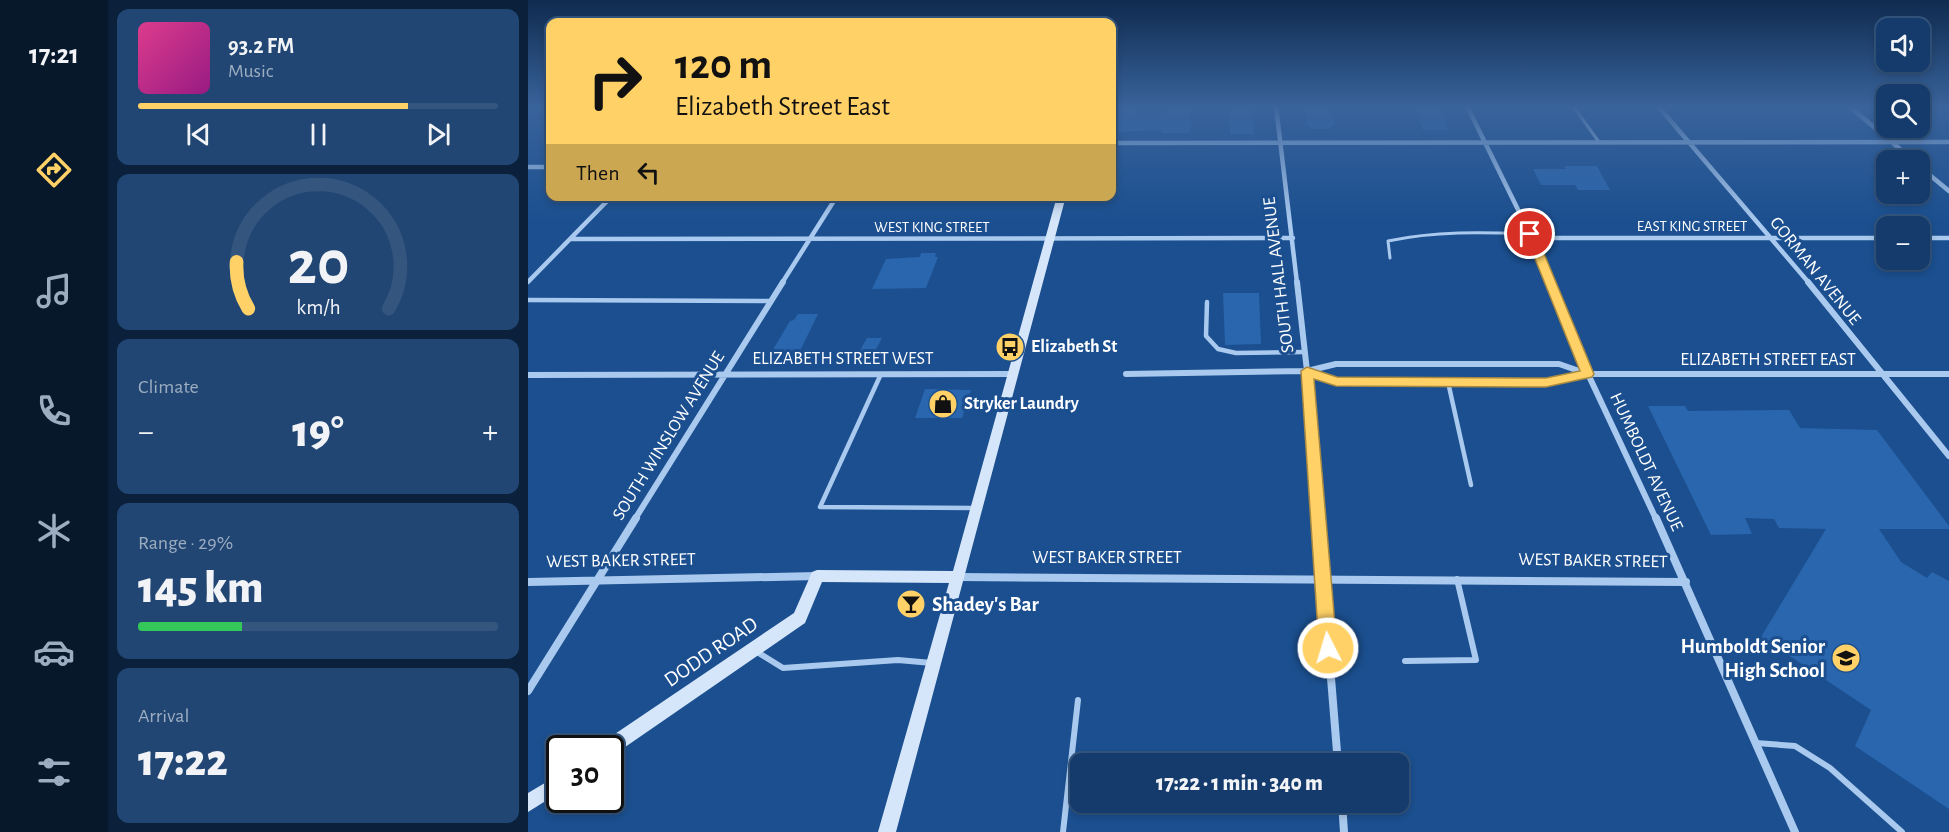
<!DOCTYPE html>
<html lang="en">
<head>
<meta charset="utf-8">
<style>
	body { margin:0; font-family:"Alegreya Sans",sans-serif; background:#214673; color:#f1f3f6; height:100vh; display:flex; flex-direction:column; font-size:22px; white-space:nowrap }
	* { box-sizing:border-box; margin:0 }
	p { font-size:20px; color:#9dadc1 }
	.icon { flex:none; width:33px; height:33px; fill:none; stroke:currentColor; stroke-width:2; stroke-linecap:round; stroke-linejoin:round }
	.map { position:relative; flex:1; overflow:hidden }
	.drawer { display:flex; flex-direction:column; gap:9px; padding:9px; background:#0b203b; width:420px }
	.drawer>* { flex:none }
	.top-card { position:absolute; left:18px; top:18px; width:570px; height:183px; border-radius:12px; box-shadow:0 3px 9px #0003,0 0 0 2px #33557e; background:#ffd166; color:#111; overflow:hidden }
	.controls { position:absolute; left:1348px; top:18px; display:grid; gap:12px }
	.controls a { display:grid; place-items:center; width:54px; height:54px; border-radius:12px; background:#143b6b; box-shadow:0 3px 9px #0003,0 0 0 2px #33557e; font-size:30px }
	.speed { position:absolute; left:18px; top:735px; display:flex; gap:12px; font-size:30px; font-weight:700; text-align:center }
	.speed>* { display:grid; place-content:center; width:78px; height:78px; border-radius:50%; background:#143b6b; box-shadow:0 3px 9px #0003,0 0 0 2px #33557e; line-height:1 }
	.speed .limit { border:3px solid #111; border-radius:9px; background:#fff; color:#111 }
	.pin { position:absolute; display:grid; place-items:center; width:51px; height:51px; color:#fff; margin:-26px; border:3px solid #fff; border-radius:50%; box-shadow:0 2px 6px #0007 }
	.me { position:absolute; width:66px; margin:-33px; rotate:355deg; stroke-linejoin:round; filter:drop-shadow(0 0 4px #0008) }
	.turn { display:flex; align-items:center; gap:21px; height:126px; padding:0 30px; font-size:27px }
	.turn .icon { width:78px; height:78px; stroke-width:2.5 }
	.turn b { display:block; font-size:42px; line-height:51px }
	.then { display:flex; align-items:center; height:57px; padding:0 30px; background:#0003; gap:12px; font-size:22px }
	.big { font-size:45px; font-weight:800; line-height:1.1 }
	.drawer .tile { flex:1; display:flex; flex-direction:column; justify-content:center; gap:9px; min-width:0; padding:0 21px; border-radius:12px; background:#214673 }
	.drawer .dial { align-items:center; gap:0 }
	.dial svg { height:156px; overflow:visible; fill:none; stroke:#33557e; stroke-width:7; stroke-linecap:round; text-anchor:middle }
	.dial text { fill:#f1f3f6; stroke:none }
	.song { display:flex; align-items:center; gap:18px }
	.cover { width:72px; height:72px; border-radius:9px; background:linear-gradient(135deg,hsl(330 70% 55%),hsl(310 70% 35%)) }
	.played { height:6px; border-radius:3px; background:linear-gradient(90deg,#ffd166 75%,#33557e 75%) }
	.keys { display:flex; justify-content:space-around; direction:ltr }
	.heat { display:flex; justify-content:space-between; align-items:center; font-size:33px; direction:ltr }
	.charge { height:9px; border-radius:4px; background:linear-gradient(90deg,#34c759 29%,#33557e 0) }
	.trip { position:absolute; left:542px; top:753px; width:339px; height:60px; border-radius:12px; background:#143b6b; box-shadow:0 3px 9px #0003,0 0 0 2px #33557e; font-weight:800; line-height:60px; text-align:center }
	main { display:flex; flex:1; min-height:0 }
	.tabs { display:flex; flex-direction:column; width:108px; justify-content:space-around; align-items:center; background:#08182b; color:#9dadc1 }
	.tabs .icon { width:42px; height:42px }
	.tabs .selected { color:#ffd166 }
	.tabs b { font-size:27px; color:#f1f3f6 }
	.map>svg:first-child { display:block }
	.building { fill:#2a66ad }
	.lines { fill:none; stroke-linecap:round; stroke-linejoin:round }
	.lane-far2 { stroke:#a9c9ee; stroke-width:3 }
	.lane-far1 { stroke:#a9c9ee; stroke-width:4.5 }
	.lane { stroke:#a9c9ee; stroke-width:6 }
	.street-far2 { stroke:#a9c9ee; stroke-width:4.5 }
	.street-far1 { stroke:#a9c9ee; stroke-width:6 }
	.street { stroke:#a9c9ee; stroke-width:8 }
	.secondary { fill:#d6e6fa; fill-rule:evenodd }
	.route { fill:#ffd166; stroke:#a68842; stroke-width:1.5 }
	.labels { text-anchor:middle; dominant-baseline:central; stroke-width:6; stroke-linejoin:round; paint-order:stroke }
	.far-street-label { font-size:15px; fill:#fff; stroke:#1b4f8f }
	.street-label { font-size:18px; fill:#fff; stroke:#1b4f8f }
	.poi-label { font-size:18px; font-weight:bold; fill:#fff; stroke:#1b4f8f; text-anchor:start }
	.near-poi-label { font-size:21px; font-weight:bold; fill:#fff; stroke:#1b4f8f; text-anchor:start }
	.near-street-label { font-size:21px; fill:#fff; stroke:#1b4f8f }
</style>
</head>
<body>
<main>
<nav class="tabs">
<b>17:21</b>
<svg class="icon selected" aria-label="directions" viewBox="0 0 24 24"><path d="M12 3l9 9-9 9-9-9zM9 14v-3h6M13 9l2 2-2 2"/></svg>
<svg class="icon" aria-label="music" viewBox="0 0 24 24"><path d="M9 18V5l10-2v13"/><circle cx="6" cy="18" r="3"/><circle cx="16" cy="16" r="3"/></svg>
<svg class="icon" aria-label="phone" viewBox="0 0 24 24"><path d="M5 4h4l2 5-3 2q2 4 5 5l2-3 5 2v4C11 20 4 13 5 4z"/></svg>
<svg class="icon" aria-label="climate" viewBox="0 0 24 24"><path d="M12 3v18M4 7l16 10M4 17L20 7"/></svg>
<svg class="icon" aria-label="car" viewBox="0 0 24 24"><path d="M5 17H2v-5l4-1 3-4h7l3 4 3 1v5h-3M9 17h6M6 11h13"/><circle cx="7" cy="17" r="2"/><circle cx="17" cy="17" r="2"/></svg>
<svg class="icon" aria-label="filters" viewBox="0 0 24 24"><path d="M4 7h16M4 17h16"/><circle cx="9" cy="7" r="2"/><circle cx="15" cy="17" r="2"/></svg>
</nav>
<section class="drawer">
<div class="tile">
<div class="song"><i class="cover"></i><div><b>93.2 FM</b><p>Music</p></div></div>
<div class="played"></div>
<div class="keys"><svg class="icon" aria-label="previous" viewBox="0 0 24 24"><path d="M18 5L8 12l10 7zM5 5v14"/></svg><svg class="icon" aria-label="pause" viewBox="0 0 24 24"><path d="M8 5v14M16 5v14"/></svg><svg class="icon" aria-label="next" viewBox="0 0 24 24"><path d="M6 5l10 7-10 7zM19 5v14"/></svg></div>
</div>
<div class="tile dial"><svg viewBox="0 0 100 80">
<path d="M14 69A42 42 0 1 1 86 69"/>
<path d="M14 69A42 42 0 0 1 8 45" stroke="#ffd166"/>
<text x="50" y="56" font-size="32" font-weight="700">20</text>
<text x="50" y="72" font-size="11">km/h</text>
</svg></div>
<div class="tile"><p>Climate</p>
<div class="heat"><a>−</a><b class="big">19°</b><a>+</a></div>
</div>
<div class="tile"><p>Range · 29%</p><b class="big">145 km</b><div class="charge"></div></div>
<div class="tile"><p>Arrival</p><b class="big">17:22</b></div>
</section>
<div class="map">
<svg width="1421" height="832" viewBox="0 0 1421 832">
	<rect width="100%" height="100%" fill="#1b4f8f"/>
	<path class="building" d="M584 106H600V109H609L608 114H637L638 106H663L662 133H633V130L584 132Z
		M701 106H724L726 134H702Z
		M776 106H802L807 126H803V129H783L782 126H779Z
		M886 107H911L920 130H895Z
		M1036 166H1069L1082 190H1050L1047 185H1013L1005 169H1038Z
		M393 253H408L407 257H410L398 288 344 289 358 259 392 257Z
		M695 293H731L733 344 697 345Z
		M270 314H290L269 357 240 358 262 321 266 320Z
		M339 338H354L345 355 330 354Z
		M397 389 443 390 434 418H387Z
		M1120 406H1157L1160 411 1261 410 1272 428 1349 430 1421 526V529H1351L1373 562 1399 578 1404 572 1421 581V809L1327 746 1343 710 1233 637 1298 529 1251 528 1246 519 1217 518 1224 534 1183 535Z"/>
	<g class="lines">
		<path class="lane-far2" d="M1045 106 1071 142
			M862 258 860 241C907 231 954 232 1002 234"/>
		<path class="lane-far1" d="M0 300 242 301
			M679 302 678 336 690 349 708 353 777 352
			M353 374 292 507 446 508
			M920 382 943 485"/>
		<path class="lane" d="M229 652 255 668 370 660 404 663
			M877 661 948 660 929 579
			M1228 743 1267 746 1302 768 1374 832
			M535 832 550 700"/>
		<path class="street-far2" d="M748 106 769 283
			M939 106 1004 238 1023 283
			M1130 106 1281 283
			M1321 106 1385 160
			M584 143 1421 142
			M0 167H22
			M1392 167 1421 191
			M1004 238H1359
			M1392 238H1421
			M43 239 765 238
			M0 282 84 196
			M254 283 309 196"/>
		<path class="street-far1" d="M769 282 779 371 790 519
			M1022 282 1060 374 1128 519
			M1280 282 1421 456
			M779 371 808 382H1018L1060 374H1421
			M598 374 779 371 808 364H1031L1057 373
			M0 375 485 374
			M107 519 255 282"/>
		<path class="street" d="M790 518 810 764
			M1128 518 1267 832
			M430 577 1158 582
			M0 582 289 576
			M0 691 108 518
			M814 802 816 832"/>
		<path class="secondary" d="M529 196H538L368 832H350L421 583 294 582 277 623 87 754 82 756V748H73L75 742 266 613 284 572 289 570 425 571Z
			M32 774V792L0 812V793Z"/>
	</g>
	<linearGradient id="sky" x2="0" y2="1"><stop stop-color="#0f2b4f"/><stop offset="0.48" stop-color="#39639b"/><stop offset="1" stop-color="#39639b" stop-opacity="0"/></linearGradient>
	<rect width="1421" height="222" fill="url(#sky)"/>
	<path class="route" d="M1002 231 1008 234 1066 374 1064 377 1018 387 808 386 786 379 809 648 806 653 800 656 794 653 791 648 773 371 779 367 809 377 1018 378 1052 371 997 234Z"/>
	<defs>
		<g id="bus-disc" transform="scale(1.5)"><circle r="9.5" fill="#ffd166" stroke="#1b4f8f"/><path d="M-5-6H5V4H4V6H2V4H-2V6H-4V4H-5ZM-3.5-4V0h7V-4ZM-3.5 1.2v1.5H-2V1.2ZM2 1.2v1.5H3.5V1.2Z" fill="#111"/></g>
		<g id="shop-disc" transform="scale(1.5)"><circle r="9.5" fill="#ffd166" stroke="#1b4f8f"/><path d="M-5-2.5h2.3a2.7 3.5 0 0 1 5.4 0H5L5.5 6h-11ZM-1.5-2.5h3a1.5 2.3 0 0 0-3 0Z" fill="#111"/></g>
		<g id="bar-disc" transform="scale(1.5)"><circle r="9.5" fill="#ffd166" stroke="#1b4f8f"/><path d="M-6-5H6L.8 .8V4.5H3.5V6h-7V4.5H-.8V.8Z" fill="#111"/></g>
		<g id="school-disc" transform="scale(1.5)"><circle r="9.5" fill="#ffd166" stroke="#1b4f8f"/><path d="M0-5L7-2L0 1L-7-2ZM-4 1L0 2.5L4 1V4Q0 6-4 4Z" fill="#111"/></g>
	</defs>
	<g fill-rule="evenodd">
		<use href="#bus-disc" x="482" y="347"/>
		<use href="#shop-disc" x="415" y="404"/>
		<use href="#bar-disc" x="383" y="604"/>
		<use href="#school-disc" x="1318" y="658"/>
	</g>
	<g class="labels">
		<g class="far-street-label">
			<text x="1164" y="226">EAST KING STREET</text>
			<text x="404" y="227">WEST KING STREET</text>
		</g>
		<g class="street-label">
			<text transform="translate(1287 271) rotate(51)">GORMAN AVENUE</text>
			<text transform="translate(751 275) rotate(-97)">SOUTH HALL AVENUE</text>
			<text x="315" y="359">ELIZABETH STREET WEST</text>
			<text x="1240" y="360">ELIZABETH STREET EAST</text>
			<text transform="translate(141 436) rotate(-58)">SOUTH WINSLOW AVENUE</text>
			<text transform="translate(1118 462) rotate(65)">HUMBOLDT AVENUE</text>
			<text x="579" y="558">WEST BAKER STREET</text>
			<text transform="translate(93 561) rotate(-1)">WEST BAKER STREET</text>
			<text transform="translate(1065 561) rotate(1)">WEST BAKER STREET</text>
		</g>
		<g class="poi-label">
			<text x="503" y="347">Elizabeth St</text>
			<text x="436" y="404">Stryker Laundry</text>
		</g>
		<g class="near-poi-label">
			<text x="404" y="604">Shadey's Bar</text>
			<text x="1297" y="646" text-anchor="end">Humboldt Senior<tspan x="1297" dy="24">High School</tspan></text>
		</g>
		<g class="near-street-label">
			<text transform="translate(183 652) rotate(-34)">DODD ROAD</text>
		</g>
	</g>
</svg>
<div class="controls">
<a><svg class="icon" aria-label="sound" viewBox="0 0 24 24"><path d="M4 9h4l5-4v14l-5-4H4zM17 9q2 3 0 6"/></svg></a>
<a><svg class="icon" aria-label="search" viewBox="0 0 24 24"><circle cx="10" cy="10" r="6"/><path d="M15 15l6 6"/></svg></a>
<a>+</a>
<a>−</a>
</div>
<div class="speed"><div class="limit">30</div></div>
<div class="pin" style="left:1002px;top:234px;background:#d93025"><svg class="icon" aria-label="arrive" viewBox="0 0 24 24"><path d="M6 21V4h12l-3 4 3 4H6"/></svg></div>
<svg class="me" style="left:800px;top:648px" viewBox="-20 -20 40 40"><circle r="17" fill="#ffd166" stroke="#fff" stroke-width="3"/><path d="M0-11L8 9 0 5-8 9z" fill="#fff"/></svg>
<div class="trip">17:22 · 1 min · 340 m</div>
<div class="top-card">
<div class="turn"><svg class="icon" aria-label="right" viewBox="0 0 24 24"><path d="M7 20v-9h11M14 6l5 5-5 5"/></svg><div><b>120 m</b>Elizabeth Street East</div></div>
<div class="then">Then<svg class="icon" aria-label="left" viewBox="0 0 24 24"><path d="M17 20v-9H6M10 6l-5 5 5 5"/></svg></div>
</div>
</div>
</main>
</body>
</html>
